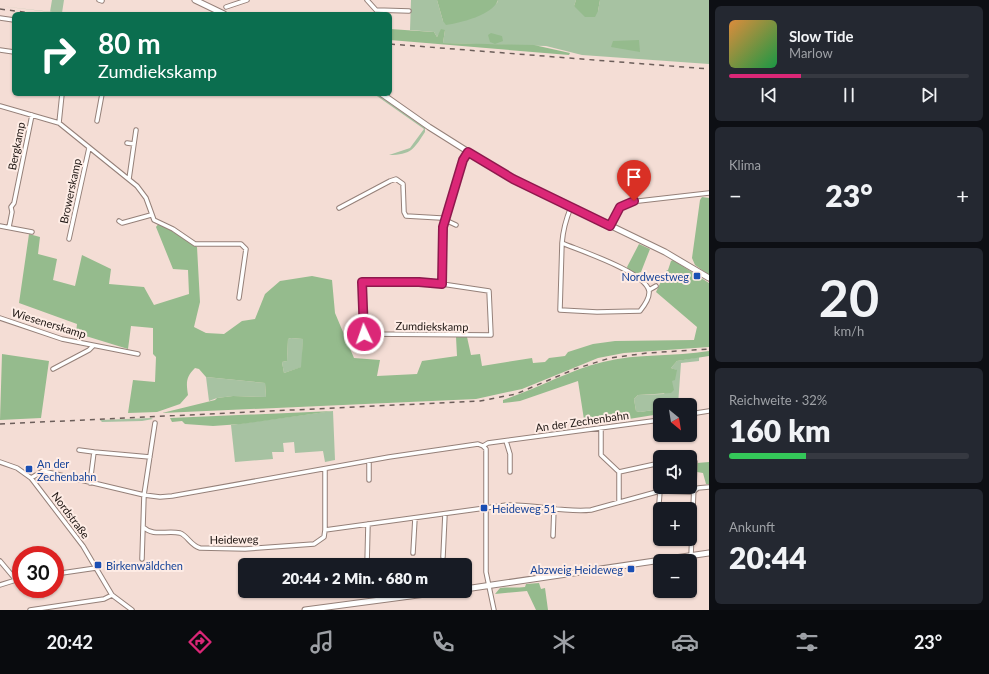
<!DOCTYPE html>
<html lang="de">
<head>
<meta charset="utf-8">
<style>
	body { margin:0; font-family:Lato,sans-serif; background:#242831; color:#f1f3f6; height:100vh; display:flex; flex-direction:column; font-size:15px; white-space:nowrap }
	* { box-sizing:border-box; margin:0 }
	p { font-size:13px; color:#9ea1a6 }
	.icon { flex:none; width:22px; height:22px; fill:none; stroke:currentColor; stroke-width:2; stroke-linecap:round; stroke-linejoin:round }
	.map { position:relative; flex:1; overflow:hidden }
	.panel { display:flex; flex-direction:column; gap:6px; padding:6px; background:#0d0f14; width:280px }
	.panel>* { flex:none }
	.top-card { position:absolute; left:12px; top:12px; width:380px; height:84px; border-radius:6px; box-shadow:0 1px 3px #0004; background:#0b6e4f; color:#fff; overflow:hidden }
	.needle { width:26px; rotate:150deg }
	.controls { position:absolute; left:653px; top:398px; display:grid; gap:8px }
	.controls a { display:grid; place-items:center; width:44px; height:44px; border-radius:6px; background:#171b24; box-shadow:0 1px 3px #0004; font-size:20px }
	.speed { position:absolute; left:12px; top:546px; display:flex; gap:8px; font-size:20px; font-weight:700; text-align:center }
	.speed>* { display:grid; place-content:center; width:52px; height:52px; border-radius:50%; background:#171b24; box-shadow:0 1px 3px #0004; line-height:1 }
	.speed .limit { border:6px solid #d22; background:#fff; color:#111 }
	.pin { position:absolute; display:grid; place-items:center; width:34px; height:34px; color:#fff; margin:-41px -17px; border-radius:50% 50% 50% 0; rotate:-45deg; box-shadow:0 0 4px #0007 }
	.pin .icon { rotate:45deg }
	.me { position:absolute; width:44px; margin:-22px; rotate:357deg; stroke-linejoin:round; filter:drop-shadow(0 0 3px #0008) }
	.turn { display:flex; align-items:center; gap:14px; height:84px; padding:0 20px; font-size:18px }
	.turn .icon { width:52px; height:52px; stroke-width:2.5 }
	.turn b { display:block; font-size:28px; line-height:34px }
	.big { font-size:30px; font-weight:800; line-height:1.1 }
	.panel .widget { flex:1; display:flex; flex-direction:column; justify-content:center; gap:6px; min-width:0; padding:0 14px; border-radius:6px; background:#242831 }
	.panel .dial { align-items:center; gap:0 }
	.dial b { font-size:52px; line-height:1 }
	.song { display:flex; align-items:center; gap:12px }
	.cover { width:48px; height:48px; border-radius:6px; background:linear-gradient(135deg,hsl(30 70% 55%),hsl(140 70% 35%)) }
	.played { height:4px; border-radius:2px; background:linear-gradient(90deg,#db2777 30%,#363941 30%) }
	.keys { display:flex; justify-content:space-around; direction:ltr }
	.heat { display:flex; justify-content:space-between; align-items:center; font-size:22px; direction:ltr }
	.charge { height:6px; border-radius:3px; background:linear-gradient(90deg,#34c759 32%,#363941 0) }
	.trip { position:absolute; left:238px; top:558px; width:234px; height:40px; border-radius:6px; background:#171b24; box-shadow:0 1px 3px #0004; font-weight:800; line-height:40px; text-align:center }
	.dock { display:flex; height:64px; justify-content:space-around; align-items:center; background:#090b0e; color:#9ea1a6 }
	.dock .icon { width:28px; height:28px }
	.dock .active { color:#db2777 }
	.dock b { font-size:18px; color:#f1f3f6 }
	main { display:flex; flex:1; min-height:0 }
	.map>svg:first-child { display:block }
	.green { fill:#a7c2a2 }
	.forest { fill:#95bb8d; fill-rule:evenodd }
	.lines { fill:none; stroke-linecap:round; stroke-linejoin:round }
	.minor-casing { stroke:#958079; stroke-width:5.5 }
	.secondary-casing { stroke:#958079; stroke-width:7 }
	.minor { stroke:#fff; stroke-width:3.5 }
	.secondary { stroke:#fff; stroke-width:5 }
	.rail { stroke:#6c5e5a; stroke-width:1.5; stroke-dasharray:5 5; stroke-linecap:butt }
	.route-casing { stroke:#8e194d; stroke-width:10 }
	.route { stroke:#db2777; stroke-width:7 }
	.transit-dot { fill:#1a4fb4; stroke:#feece5; stroke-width:1.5 }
	.labels { text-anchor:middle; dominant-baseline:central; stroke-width:4; stroke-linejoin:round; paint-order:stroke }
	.street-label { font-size:11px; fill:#1e1613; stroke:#feece5 }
	.transit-label { font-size:11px; fill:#164399; stroke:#feece5; text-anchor:start }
</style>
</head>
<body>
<main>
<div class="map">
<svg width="709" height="610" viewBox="0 0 709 610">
	<rect width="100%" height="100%" fill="#f4ddd5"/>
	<path class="green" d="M52 0H64L62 13 70 14 0 6 50 12Z
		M411 0H437L443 21 497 3 498 0H576L574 6 598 11 600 0H709V64L582 55 546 46 443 43 445 30 438 35 437 37 434 32 410 30Z
		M374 94H377L425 128V132C414 149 411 155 389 155L410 148 424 129Z
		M291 338 303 339 302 367 284 373 282 362 287 361 288 339Z
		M699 357V361L681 363 678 405H660V409L640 412 636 411 634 399 638 395 664 394 676 370 671 368 677 361Z
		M206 377 265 383 266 397 233 396 217 398 209 401Z
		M333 411 335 460 325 462 323 451 295 453 294 442 283 443 284 452H272L273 459 235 462 231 425Z
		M151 418 153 419 142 421 102 422 100 420Z"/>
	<path class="forest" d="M437 0H498C493 15 460 23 446 25L443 21Z
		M576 0H600L598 11 595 17H585L574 6Z
		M390 29 434 32 437 37 441 29 445 30 443 43 534 45 570 53 569 55 390 40Z
		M491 33 502 36 503 41 495 44 490 42 488 35Z
		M639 40 640 52 611 47 613 41Z
		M702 197 709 198V275L695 265 692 258 700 200Z
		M159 223 197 247 200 302 194 327 206 333 224 334 242 321 255 319 265 294 280 281 312 276 332 280 335 313 354 358 380 360 377 376 417 374 422 361 457 356 456 337H467L471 355 480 354 482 366 532 358 533 363 545 362 549 358 565 356 568 352 593 344 615 341 694 340 697 327 656 292 666 271 668 270 671 261 673 260 709 283V347L624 353 598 358 522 389 476 399 162 413 215 400 217 398 233 396 266 397 265 383 206 377 199 369 195 368C186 377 186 382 188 395L180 404 157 412 128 413 133 380 155 382 156 357 153 354V328L131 326 128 349 76 333 77 324 19 303 29 234 40 237 38 254 57 259 53 280 75 286 82 255 111 269 109 284 144 287 154 305 189 294 188 270 173 269 156 227ZM291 338 303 339 301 367 284 373 282 362 287 361 288 339Z
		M639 244 650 249 641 272 635 274 628 269 627 267Z
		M709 351V356L677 361 671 368 677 370 675 380 672 381 674 390 671 393 638 395 634 399 636 411 640 412 660 409V414L585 426 578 381 520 401 503 403V400C537 389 569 370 603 362 638 353 674 357 709 351Z
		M2 354 49 361 41 418 0 420Z
		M333 411 241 424 213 426 185 424 182 421 172 422 170 418Z
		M709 462V484H706L703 473 697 472V463Z
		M539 583 541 589 545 588 548 610H536L527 591 495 594 500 588C508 587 518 588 525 587L526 584Z"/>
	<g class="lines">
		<g class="minor-casing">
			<path id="minor" d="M99 0 102 1
				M367 0 376 10 409 11
				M226 7 247 0
				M0 18 14 20
				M0 50 14 52
				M0 106 59 123 137 186 146 198 154 220 173 229 195 244H241L246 249 239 298
				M97 121 102 94
				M59 123 62 94
				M127 143 134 144
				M129 179 136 130
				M339 208 390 181 396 179 403 184 404 212 406 216 441 218 456 225
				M119 221 122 223 151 215
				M0 226 32 232
				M610 226C615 214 618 206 630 202L709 193
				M9 227 12 212 11 207 14 203 32 115
				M69 239 89 148
				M562 243C578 250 646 272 649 291 650 298 644 306 640 311L597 312 560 310 562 243C563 230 566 219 571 207
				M442 284 489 291 491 335 364 334 362 282H419L442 284 443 227 463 160 468 152
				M649 290 656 286
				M0 318 62 339 138 354
				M53 369 89 350 93 346
				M690 414 709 411
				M601 428V455L619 472 660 463
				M506 441 510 454V472
				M483 446 486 449V572L494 610
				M79 450 94 452 90 483
				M94 452 150 457
				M0 462 17 468 31 478 83 546 112 595 132 610
				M690 462H695L691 556
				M31 478 43 471 144 495 160 497 172 496 389 457 478 444 483 446 488 443 660 420
				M369 480V461
				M619 502V472
				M658 516 660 491
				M143 527C154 537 166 530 180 533 188 536 190 545 200 548L245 549 314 544 324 537 325 530V469
				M325 530 507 505C535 504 563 513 591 510L660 491 693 492 698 488 709 487
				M553 536 554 508
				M413 553 415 518
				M443 557 445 514
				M142 559 144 495 155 423
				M0 561 16 580 21 579
				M367 565 368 524
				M55 574 96 568
				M0 585 16 580
				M30 610 104 599 112 595"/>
		</g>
		<g class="secondary-casing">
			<path id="secondary" d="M195 0 224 14
				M382 94 429 127 502 173 665 252 709 278
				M465 589 709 553
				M305 610 448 591"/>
		</g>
		<use href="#minor" class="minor"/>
		<use href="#secondary" class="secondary"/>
		<path class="rail" d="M0 9 39 14
			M390 44 709 69
			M0 424 480 401 516 394 575 369 610 358 647 353 709 349"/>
	</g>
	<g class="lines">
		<g class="route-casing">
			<path id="route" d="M364 334 362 282H419L442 284 443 227 463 160 468 152 513 179 610 226 620 207 634 201"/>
		</g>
		<use href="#route" class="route"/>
	</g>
	<g class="transit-dot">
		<rect x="693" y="272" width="8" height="8" rx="2"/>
		<rect x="25" y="465" width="8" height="8" rx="2"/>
		<rect x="480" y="504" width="8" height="8" rx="2"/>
		<rect x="94" y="561" width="8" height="8" rx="2"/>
		<rect x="627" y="565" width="8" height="8" rx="2"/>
	</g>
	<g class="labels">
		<g class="street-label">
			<text transform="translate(16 146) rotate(-79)">Bergkamp</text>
			<text transform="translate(70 191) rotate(-78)">Browerskamp</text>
			<text transform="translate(49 323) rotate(17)">Wiesenerskamp</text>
			<text transform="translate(432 326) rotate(1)">Zumdiekskamp</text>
			<text transform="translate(582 421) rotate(-8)">An der Zechenbahn</text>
			<text transform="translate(71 515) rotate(53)">Nordstraße</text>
			<text transform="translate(234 539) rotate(-1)">Heideweg</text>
		</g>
		<g class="transit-label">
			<text x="689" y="276" text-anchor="end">Nordwestweg</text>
			<text x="37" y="463">An der<tspan x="37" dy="13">Zechenbahn</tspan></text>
			<text x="492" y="508">Heideweg 51</text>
			<text x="106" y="565">Birkenwäldchen</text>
			<text x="623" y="569" text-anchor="end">Abzweig Heideweg</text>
		</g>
	</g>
</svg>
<div class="controls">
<a><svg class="needle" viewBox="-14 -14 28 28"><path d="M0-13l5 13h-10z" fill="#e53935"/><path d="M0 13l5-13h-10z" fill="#9ea1a6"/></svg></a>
<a><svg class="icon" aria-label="sound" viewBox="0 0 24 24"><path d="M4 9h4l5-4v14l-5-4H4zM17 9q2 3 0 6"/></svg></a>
<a>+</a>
<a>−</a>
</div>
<div class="speed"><div class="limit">30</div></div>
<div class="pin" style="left:634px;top:201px;background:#d93025"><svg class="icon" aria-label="arrive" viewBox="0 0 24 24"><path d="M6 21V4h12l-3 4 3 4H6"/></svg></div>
<svg class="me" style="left:364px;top:334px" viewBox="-20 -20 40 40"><circle r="17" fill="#db2777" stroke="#fff" stroke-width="3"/><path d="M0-11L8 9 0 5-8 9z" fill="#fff"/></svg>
<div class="trip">20:44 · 2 Min. · 680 m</div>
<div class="top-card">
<div class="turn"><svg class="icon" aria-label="right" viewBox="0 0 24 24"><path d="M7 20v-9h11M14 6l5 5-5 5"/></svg><div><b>80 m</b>Zumdiekskamp</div></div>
</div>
</div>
<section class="panel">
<div class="widget">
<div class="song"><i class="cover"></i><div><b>Slow Tide</b><p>Marlow</p></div></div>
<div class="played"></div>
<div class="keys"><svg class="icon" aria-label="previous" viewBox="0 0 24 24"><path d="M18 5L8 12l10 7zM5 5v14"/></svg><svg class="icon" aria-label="pause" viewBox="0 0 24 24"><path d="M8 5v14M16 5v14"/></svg><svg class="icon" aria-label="next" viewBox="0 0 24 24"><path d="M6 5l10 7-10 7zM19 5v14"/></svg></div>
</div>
<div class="widget"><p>Klima</p>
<div class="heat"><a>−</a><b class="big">23°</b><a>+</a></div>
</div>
<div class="widget dial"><b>20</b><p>km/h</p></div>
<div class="widget"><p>Reichweite · 32%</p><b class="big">160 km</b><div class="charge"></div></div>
<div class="widget"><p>Ankunft</p><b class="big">20:44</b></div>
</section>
</main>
<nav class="dock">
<b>20:42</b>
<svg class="icon active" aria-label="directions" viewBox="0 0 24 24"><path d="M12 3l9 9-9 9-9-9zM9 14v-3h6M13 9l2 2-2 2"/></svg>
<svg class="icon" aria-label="music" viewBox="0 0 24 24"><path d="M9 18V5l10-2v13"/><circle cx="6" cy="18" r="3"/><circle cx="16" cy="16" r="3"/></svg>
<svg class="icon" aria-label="phone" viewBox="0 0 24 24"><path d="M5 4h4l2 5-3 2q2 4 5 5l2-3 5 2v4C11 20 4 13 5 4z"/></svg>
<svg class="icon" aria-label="climate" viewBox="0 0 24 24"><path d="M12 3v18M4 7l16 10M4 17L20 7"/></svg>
<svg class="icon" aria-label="car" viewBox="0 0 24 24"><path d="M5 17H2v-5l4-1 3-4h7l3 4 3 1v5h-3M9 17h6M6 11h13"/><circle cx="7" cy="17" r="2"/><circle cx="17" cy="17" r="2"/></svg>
<svg class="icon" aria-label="filters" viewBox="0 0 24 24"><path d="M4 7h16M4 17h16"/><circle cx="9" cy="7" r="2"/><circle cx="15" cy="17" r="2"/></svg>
<b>23°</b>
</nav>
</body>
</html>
